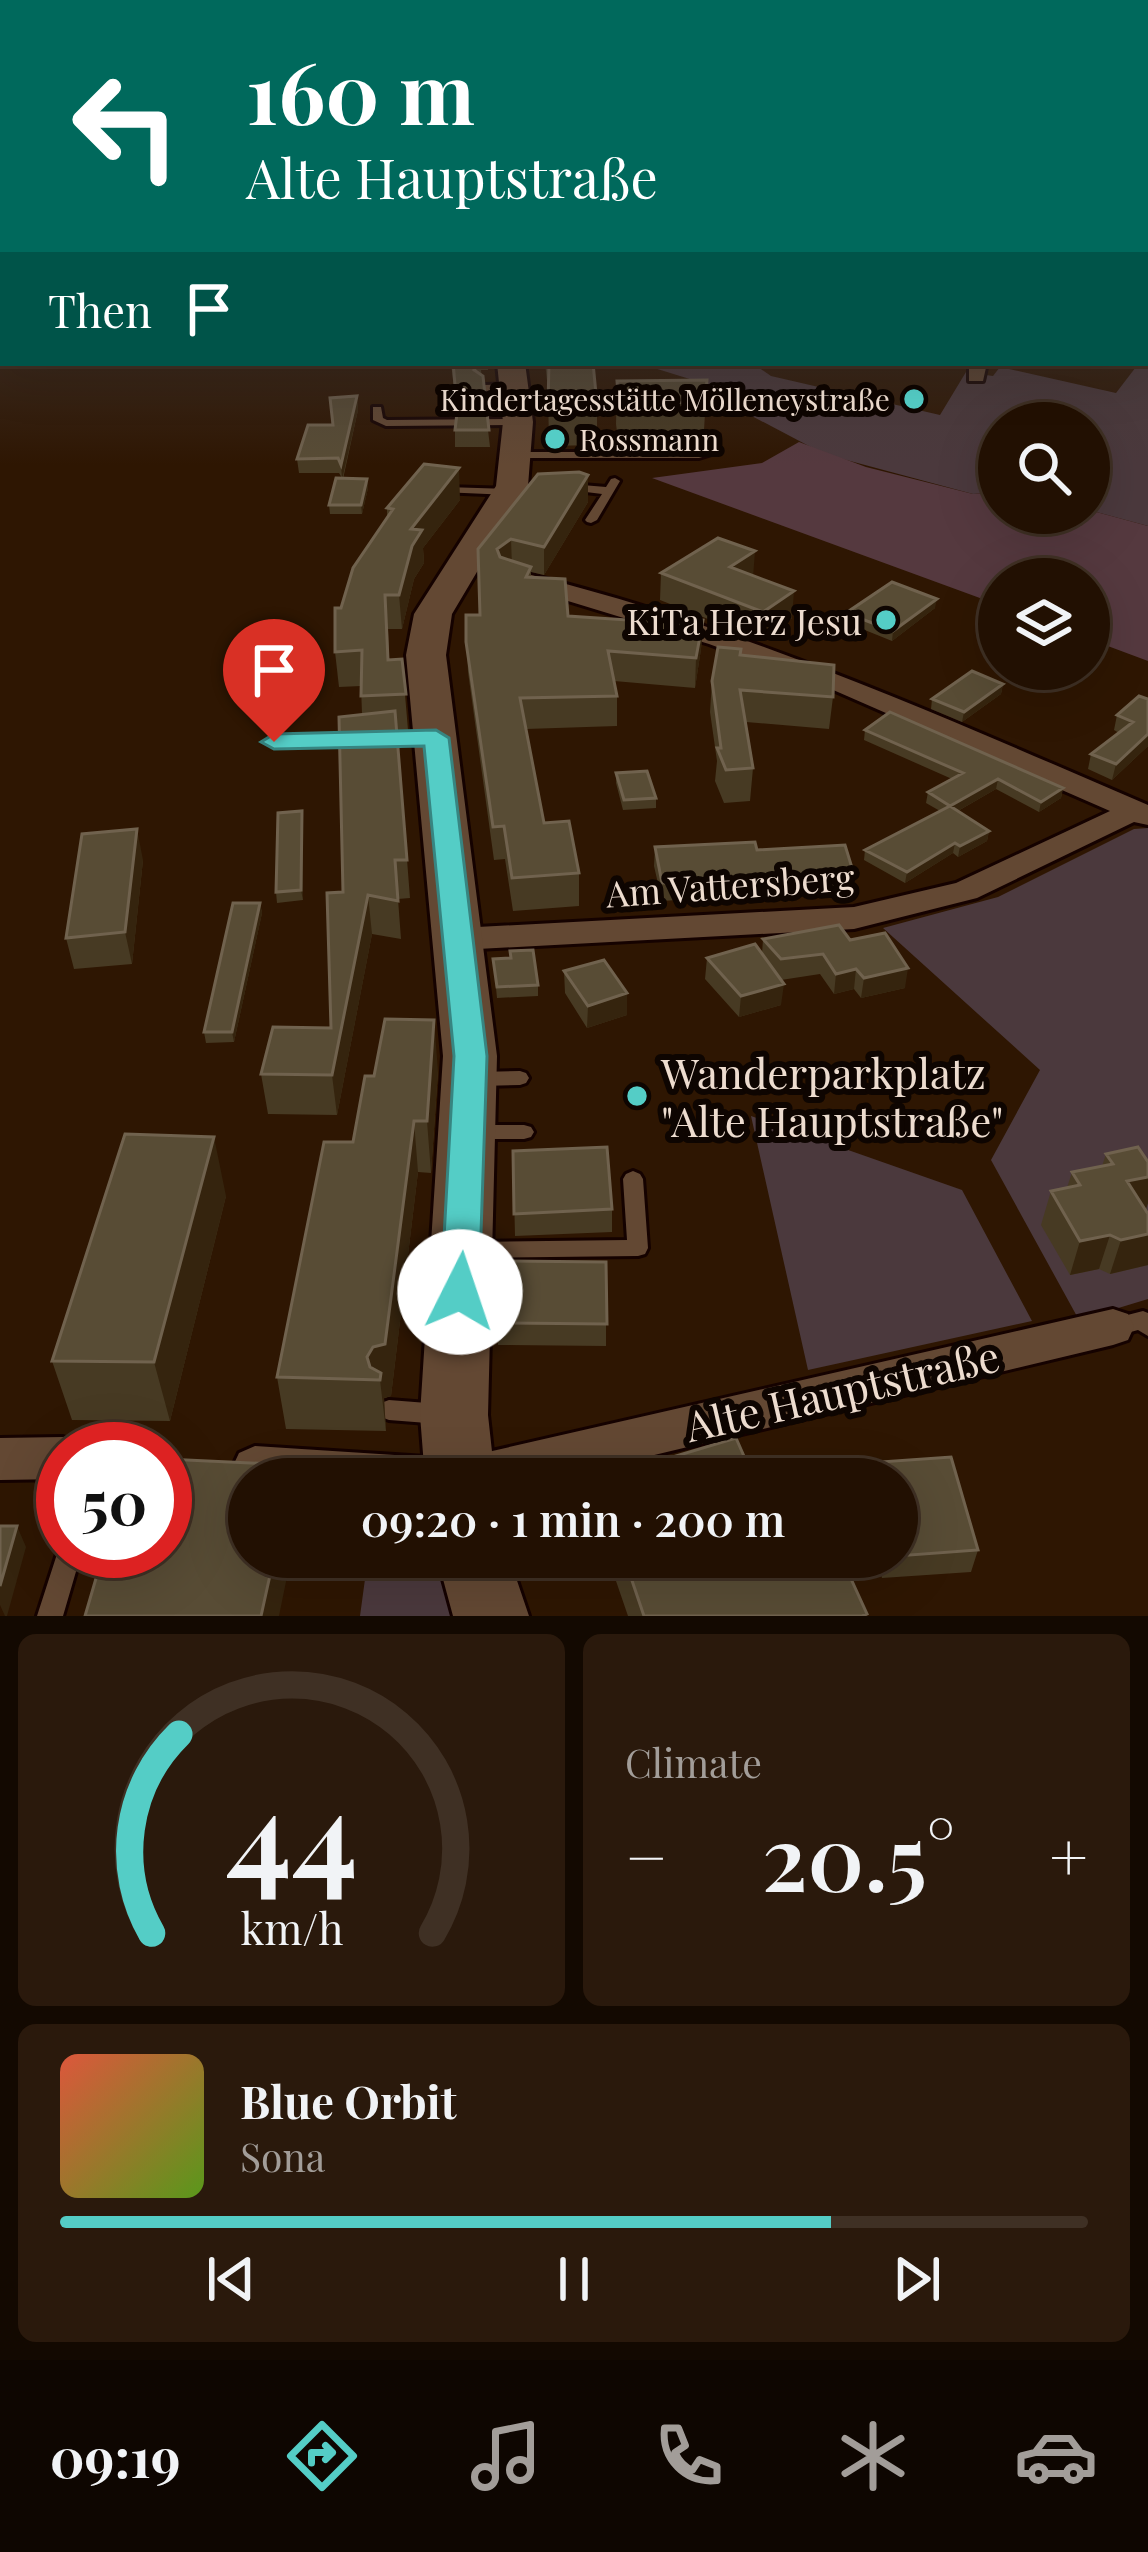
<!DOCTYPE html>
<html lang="en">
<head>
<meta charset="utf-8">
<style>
	body { margin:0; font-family:"Playfair Display",serif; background:#2a190c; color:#f1f3f6; height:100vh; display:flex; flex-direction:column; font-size:45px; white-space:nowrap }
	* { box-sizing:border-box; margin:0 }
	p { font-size:39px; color:#a29d99 }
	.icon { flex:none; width:66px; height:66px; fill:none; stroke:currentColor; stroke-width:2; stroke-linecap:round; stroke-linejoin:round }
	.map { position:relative; height:1616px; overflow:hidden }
	.sheet { display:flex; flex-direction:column; gap:18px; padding:18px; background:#130901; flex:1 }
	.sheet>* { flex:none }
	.top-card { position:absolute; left:0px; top:0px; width:1149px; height:366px; box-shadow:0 12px 48px #0002,0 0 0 3px #3f3024; background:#00695c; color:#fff; overflow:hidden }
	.buttons { position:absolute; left:978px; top:402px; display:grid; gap:24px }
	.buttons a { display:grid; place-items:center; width:132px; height:132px; border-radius:50%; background:#221002; box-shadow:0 12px 48px #0002,0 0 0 3px #3f3024; font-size:60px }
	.speed { position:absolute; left:36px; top:1422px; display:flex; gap:24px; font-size:60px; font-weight:700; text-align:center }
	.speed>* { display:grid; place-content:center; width:156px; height:156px; border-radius:50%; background:#221002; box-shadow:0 12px 48px #0002,0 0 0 3px #3f3024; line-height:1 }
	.speed .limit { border:18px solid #d22; background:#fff; color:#111 }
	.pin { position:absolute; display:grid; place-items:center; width:102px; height:102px; color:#fff; margin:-123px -51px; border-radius:50% 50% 50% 0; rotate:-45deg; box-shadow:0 0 12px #0007 }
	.pin .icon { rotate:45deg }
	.me { position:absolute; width:132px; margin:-66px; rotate:4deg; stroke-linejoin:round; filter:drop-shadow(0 0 9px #0008) }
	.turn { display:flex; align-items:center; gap:42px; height:252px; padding:0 48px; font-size:54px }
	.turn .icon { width:156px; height:156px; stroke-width:2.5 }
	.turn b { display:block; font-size:84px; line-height:102px }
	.then { display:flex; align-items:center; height:114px; padding:0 48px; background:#0003; gap:24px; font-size:45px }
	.big { font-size:90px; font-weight:600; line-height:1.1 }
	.sheet .tile { flex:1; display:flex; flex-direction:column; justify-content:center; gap:18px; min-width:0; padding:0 42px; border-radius:18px; background:#2a190c }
	.sheet .dial { align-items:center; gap:0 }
	.dial svg { height:312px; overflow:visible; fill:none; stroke:#3f3024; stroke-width:7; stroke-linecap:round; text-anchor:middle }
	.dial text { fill:#f1f3f6; stroke:none }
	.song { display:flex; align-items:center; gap:36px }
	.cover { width:144px; height:144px; border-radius:18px; background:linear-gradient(135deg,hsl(10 70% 55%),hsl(90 70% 35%)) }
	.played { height:12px; border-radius:6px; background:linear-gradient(90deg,#54cdc6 75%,#3f3024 75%) }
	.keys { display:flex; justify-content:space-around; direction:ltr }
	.heat { display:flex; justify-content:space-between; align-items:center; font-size:66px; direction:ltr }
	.sheet .tiles { flex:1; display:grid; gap:18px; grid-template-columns:1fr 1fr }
	.tile:last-child { grid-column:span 2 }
	.trip { position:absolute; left:228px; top:1458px; width:690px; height:120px; border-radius:60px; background:#221002; box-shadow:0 12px 48px #0002,0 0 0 3px #3f3024; font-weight:600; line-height:120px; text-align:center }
	.tabs { display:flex; height:192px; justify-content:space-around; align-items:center; background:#0e0601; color:#a29d99 }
	.tabs .icon { width:84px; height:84px }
	.tabs .current { color:#54cdc6 }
	.tabs b { font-size:54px; color:#f1f3f6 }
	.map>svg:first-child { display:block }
	.green { fill:#4b393d }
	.forest { fill:#55393f }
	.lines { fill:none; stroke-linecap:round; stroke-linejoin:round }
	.service-casing { stroke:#150200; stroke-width:6 }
	.minor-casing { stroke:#150200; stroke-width:6 }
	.secondary-casing { stroke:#150200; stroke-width:6 }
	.service { fill:#634833; fill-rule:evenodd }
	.minor { fill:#634833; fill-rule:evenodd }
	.secondary { fill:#634833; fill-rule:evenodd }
	.wall { fill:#473a23 }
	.shaded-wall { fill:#35240e }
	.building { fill:#584c35; stroke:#70624e; stroke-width:3 }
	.route { fill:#54cdc6; stroke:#378581; stroke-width:3 }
	.poi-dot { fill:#54cdc6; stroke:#0e0501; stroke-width:4.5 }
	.labels { text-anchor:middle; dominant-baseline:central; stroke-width:12; stroke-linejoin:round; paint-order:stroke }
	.far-poi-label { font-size:30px; fill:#eddccf; stroke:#0e0501; text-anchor:end }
	.poi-label { font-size:36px; fill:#eddccf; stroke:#0e0501; text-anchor:end }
	.street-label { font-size:36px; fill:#eddccf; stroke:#0e0501 }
	.near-poi-label { font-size:42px; fill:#eddccf; stroke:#0e0501; text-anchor:start }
	.near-street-label { font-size:42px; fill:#eddccf; stroke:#0e0501 }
</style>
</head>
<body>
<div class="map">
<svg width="1148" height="1616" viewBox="0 0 1148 1616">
	<rect width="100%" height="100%" fill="#2e1602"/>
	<path class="green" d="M638 363H752L771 376 940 415 966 372 993 376 1000 367 1116 393 1139 363 1148 365V526L1089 510V423H999V492L973 494 824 454 748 414 709 385Z
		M1148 828V1299L1079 1320 991 1160 1040 1070 883 928 998 897 1134 829Z
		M751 1116 962 1190 1032 1321 808 1370Z
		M368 1557H469L486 1616H360Z"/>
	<path class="forest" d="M799 442 866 467 973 494 999 492V513L1089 510 1148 526V661L1089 639V579H999V605L652 478 762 463Z"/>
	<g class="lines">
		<g class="service-casing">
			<path id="service" d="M514 384 517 385V389L484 391 479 388 484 385Z
				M373 407H381L383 418 387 420 518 419 523 422 518 425 386 426 373 420Z
				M710 433 719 435 718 452 699 458H518L513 455 518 452H699L708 450Z
				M615 478 620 481 597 520 591 523 587 522 585 520 602 494 570 490 564 487 570 484 606 487 611 479Z
				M445 487 511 489 517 492 511 495 441 492 439 490Z
				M433 734 440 738 438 741 379 743 372 739 379 735Z
				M355 736 360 737 362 740 360 743 274 746 267 742 274 738Z
				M520 1071 526 1073 529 1078 526 1083 520 1085 479 1086 473 1084 470 1079 473 1074 479 1072Z
				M479 1125H524L531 1127 534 1132 531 1137 524 1139H479L472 1137 469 1132 472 1127Z
				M633 1171 640 1174 643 1179 648 1248 645 1254 638 1256 477 1258 470 1256 467 1250 470 1244 477 1242 627 1240 623 1179 626 1174Z
				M1143 1311 1148 1313V1336L1138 1330 1116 1336 1108 1334 1105 1327 1108 1320Z
				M389 1400 440 1404 448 1407 451 1414 448 1421 440 1424 389 1420 381 1417 378 1410 381 1403Z
				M63 1542V1551H82L63 1616H37L58 1551Z"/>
		</g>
		<g class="minor-casing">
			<path id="minor" d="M1146 332H1148V343H1146Z
				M969 363H987L983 381H969Z
				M531 575C745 628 946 718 1148 805V825L1134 822 977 898 854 929 459 950 447 947 442 939 447 931 459 928 854 907 956 883 1110 811 831 689 709 644 522 587V577Z
				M1113 1309 1128 1314 1134 1327 1128 1340 1113 1345 554 1479H249V1487L239 1483 232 1468 239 1453 255 1446 457 1459Z
				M63 1437 79 1443 82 1449H63V1479L0 1480V1438Z"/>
		</g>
		<g class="secondary-casing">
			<path id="secondary" d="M497 363H525L533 422 528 486 452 614 446 655 497 1056 488 1415 495 1479H425L420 1415 443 1056 406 655 414 614 496 486 503 422Z
				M437 1557H509L529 1616H453Z"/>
		</g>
		<use href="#service" class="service"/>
		<use href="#minor" class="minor"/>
		<use href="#secondary" class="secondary"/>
	</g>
	<path class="wall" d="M451 363H488V370H481L490 447H455V430L457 415Z
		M545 363H593L597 404V445L549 446 548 389Z
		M707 380 703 447 619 448 616 424 617 381Z
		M357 396 358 410 343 479H367L368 488 362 514H330L329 505 342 478 339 473H299L297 459 333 425Z
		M588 475V502L544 575 531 572V577L568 616 642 621 703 620 701 649 695 688 614 681 617 696V726L526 729 544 823 579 873V906L513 911 505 859 494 860 468 672 466 615H480L478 549Z
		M460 500 423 548 424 563 414 579 402 629H388L389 660 402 659 408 730H397L410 898 398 899 401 939 372 934 337 1115 268 1114 261 1074 331 1028 362 714 361 686 339 687 335 652 341 608 387 517V508Z
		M661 573 753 575 792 618 761 640 660 600Z
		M935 608 892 641 845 622 846 613Z
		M740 655 833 697 829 729 746 722 753 768 750 801 724 803 715 781 717 761 710 712 712 681Z
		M1003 684 1001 694 962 722 931 709 932 699Z
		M1148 699V746L1112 780 1088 769 1091 754 1119 733 1114 730 1117 715Z
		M865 730 1063 788 1061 798 1039 812 996 789 958 811 989 831 987 841 958 857 953 853 905 883 864 860 865 850 940 811 926 803 928 792 952 779 864 740Z
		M616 773 656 798V808L623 810 616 783Z
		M302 811 303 900 277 903 276 892Z
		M655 847 757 850 853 871 851 889 662 901 654 866Z
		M143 860 132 964 74 969 66 938Z
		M260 903 262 913 234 1042 206 1043 204 1032Z
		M763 939 850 940 905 988 861 998 854 989 834 994 820 974 781 980V1005L739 1017 705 979 707 958 762 954Z
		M493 959 538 985V996L497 998Z
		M564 971 627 1015 587 1028 565 993Z
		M438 1071 431 1173 418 1172 391 1396 384 1398 386 1431 286 1429 277 1377 353 1142Z
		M513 1151 612 1209V1232L515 1236Z
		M1106 1154 1148 1162V1203L1145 1209 1148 1265 1110 1274 1099 1269 1070 1275 1041 1225 1051 1191 1067 1188 1072 1172 1102 1166Z
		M226 1196 170 1421 72 1420 52 1361Z
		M606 1262V1346L498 1345 497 1323Z
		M951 1457 978 1550 971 1572 882 1578 877 1557H897V1479H862L865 1463Z
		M617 1557H841L867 1616H628L616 1581Z"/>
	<path class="shaded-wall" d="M357 396 358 410 342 480 341 465Z
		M459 468 460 500 423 548 424 563 414 579 402 629 399 595 411 529Z
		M588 475V502L544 575V547Z
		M367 479 368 488 362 514 361 505Z
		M511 539 512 567 498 577 497 549Z
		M755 551 753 578 730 567Z
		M794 591 792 618 761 640 763 612Z
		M937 599 935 608 892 641 893 631Z
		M703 620 701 649 695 688 696 658Z
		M1003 684 1001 694 962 722 964 712Z
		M1148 734V746L1112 780 1116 764Z
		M998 779 996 789 949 816 950 806Z
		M1063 788 1061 798 1039 812 1041 802Z
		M302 811 303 822V900L301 890Z
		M137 829 143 860 132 964 125 932Z
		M989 831 987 841 958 857 960 846Z
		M955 843 953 853 905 883 907 872Z
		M368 895 372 934 337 1115 332 1075Z
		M260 903 262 913 234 1042 232 1032Z
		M908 968 905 988 861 998 864 978Z
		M856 969 854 989 834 994 836 974Z
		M784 984 781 1005 739 1017 741 996Z
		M627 993V1015L587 1028 588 1006Z
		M434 1020 438 1071 431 1173 427 1121Z
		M414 1121 418 1172 391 1396 384 1398 386 1431 380 1380 370 1379 367 1357Z
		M214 1137 226 1196 170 1421 154 1362Z
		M1148 1177V1203L1146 1209 1116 1215 1127 1181Z
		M1148 1234V1265L1110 1274 1121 1240Z
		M1110 1235 1099 1269 1070 1275 1080 1241Z
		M17 1526 26 1547 7 1616H5L0 1605V1586Z
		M274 1557H291L279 1616H261Z"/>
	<path class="building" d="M1146 239H1148V281L1146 283Z
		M3 295V320H0V296Z
		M453 363H480L474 370 483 376 485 395H456Z
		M549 363H593L597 404 548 405Z
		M707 380 705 402 619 403 617 381Z
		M357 396 341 465 338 458 297 459 308 425H333L330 398Z
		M457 413H487L489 430H455Z
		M424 464 459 468 411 529 422 530 412 546 399 595H385L388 660 402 659 406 694 361 696 362 650 335 652V608H341L353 568 393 509 387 508Z
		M579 472 588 475 544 547 511 539 497 549 500 557 531 567 526 577 565 579 568 616 642 621 643 614 703 620 696 658 608 651 617 696 520 698 544 823 569 821 579 873 512 878 504 826 493 827 466 642V615H480L478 549 538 474Z
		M336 478 367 479 361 505H329Z
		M718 538 755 551 730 567 794 591 763 612 661 573Z
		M892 582 937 599 893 631 846 613Z
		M718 647 741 649 740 655 834 665 833 697 740 690 753 768 726 770 717 748H721L712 681Z
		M972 671 1003 684 964 712 932 699Z
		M1139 696 1148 699V734L1116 764 1091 754 1133 722 1117 715Z
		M395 711 407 860H395L398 901 368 895 332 1075 261 1074 273 1027 331 1028 327 893 343 892 339 717Z
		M890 712 1063 788 1041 802 998 779 950 806 928 792 963 773 865 730Z
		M647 771 656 798 624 800 616 773Z
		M950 806 989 831 960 846 955 843 907 872 865 850Z
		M302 811 301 890 276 892 278 813Z
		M137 829 125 932 66 938 82 834Z
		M755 842 757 850 845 845 853 871 662 883 655 847Z
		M233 903H260L232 1032H204Z
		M839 925 850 940 885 933 908 968 864 978 856 969 836 974 823 954 781 959 763 939Z
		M755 944 784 984 741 996 707 958Z
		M533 950 538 985 497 987 493 959 511 958 510 951Z
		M604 960 627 993 588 1006 564 971Z
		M385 1019 434 1020 427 1121H414L385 1344 373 1347 367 1357 370 1367 381 1373 380 1380 277 1377 324 1142H353L365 1076H374Z
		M125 1134 214 1137 154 1362 52 1361Z
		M607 1147 612 1209 514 1214 513 1151Z
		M1138 1147 1148 1162V1177L1127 1181 1148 1214V1234L1121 1240 1110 1235 1080 1241 1051 1191 1080 1185 1072 1172 1113 1164 1106 1154Z
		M500 1261 606 1262 607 1324 497 1323Z
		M736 1438 754 1479H632L629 1470Z
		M951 1457 978 1550 897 1556V1479H869L865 1463Z
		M165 1459 295 1465 293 1471 307 1472 305 1479H249V1557H274L261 1616H85L104 1551H165Z
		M0 1526H17L0 1586Z
		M624 1557H841L867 1614 862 1616H644Z"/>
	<linearGradient id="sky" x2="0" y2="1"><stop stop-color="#190c01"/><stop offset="0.51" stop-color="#463c39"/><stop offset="1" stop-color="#463c39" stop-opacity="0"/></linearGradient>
	<rect width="1148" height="465" fill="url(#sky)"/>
	<path class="route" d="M436 730 449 738 487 1056 479 1292 474 1303 460 1308 447 1303 441 1292 454 1056 424 746 274 749 261 742 274 734Z"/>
	<g class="poi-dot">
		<circle cx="914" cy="399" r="12"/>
		<circle cx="555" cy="439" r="12"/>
		<circle cx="886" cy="620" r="12"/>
		<circle cx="637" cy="1096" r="12"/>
	</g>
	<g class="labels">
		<g class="far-poi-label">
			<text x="890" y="399">Kindertagesstätte Mölleneystraße</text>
			<text x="579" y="439" text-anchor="start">Rossmann</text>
		</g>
		<g class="poi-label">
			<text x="862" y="620">KiTa Herz Jesu</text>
		</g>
		<g class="street-label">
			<text transform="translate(730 884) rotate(-4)">Am Vattersberg</text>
		</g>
		<g class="near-poi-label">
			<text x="661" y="1072">Wanderparkplatz<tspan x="661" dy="48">"Alte Hauptstraße"</tspan></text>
		</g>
		<g class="near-street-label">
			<text transform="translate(842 1390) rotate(-13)">Alte Hauptstraße</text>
		</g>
	</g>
</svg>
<div class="buttons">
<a><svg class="icon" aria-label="search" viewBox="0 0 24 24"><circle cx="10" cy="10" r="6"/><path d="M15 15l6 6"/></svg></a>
<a><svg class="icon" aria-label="layers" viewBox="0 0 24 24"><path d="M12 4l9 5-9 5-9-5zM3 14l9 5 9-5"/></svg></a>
</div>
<div class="speed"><div class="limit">50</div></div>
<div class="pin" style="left:274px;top:742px;background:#d93025"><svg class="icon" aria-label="arrive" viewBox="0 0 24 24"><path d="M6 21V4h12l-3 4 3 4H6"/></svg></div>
<svg class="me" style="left:460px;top:1292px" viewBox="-20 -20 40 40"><circle r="19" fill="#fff"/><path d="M0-13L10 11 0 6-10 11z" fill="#54cdc6"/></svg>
<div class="trip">09:20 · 1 min · 200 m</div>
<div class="top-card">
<div class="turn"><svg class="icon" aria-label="left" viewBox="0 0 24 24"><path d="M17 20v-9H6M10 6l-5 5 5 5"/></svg><div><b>160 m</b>Alte Hauptstraße</div></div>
<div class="then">Then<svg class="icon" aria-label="arrive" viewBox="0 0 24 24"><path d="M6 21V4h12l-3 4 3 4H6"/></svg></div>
</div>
</div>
<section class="sheet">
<div class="tiles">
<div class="tile dial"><svg viewBox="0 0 100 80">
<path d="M14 69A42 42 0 1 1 86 69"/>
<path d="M14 69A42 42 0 0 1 21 18" stroke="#54cdc6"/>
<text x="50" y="56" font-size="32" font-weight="700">44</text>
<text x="50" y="72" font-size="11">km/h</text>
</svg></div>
<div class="tile"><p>Climate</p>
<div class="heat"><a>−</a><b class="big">20.5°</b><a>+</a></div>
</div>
<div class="tile">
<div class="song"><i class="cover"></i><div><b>Blue Orbit</b><p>Sona</p></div></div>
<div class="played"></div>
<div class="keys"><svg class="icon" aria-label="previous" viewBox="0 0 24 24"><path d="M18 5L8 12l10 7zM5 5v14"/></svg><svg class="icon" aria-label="pause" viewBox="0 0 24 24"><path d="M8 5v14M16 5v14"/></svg><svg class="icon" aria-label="next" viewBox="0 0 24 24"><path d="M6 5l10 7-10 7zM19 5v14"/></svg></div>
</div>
</div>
</section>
<nav class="tabs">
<b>09:19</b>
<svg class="icon current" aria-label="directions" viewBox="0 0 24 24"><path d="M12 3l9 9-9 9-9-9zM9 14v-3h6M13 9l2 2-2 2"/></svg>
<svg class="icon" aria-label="music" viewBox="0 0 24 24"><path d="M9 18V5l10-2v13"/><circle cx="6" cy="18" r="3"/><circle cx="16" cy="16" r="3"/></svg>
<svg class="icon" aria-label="phone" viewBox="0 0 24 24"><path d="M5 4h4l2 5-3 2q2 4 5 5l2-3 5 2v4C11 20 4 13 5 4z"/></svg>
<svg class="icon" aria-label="climate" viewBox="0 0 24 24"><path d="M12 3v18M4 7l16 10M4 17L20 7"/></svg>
<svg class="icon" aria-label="car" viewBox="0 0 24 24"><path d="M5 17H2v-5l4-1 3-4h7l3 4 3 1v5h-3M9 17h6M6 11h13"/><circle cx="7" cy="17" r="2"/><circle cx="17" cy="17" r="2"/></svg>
</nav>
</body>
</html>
